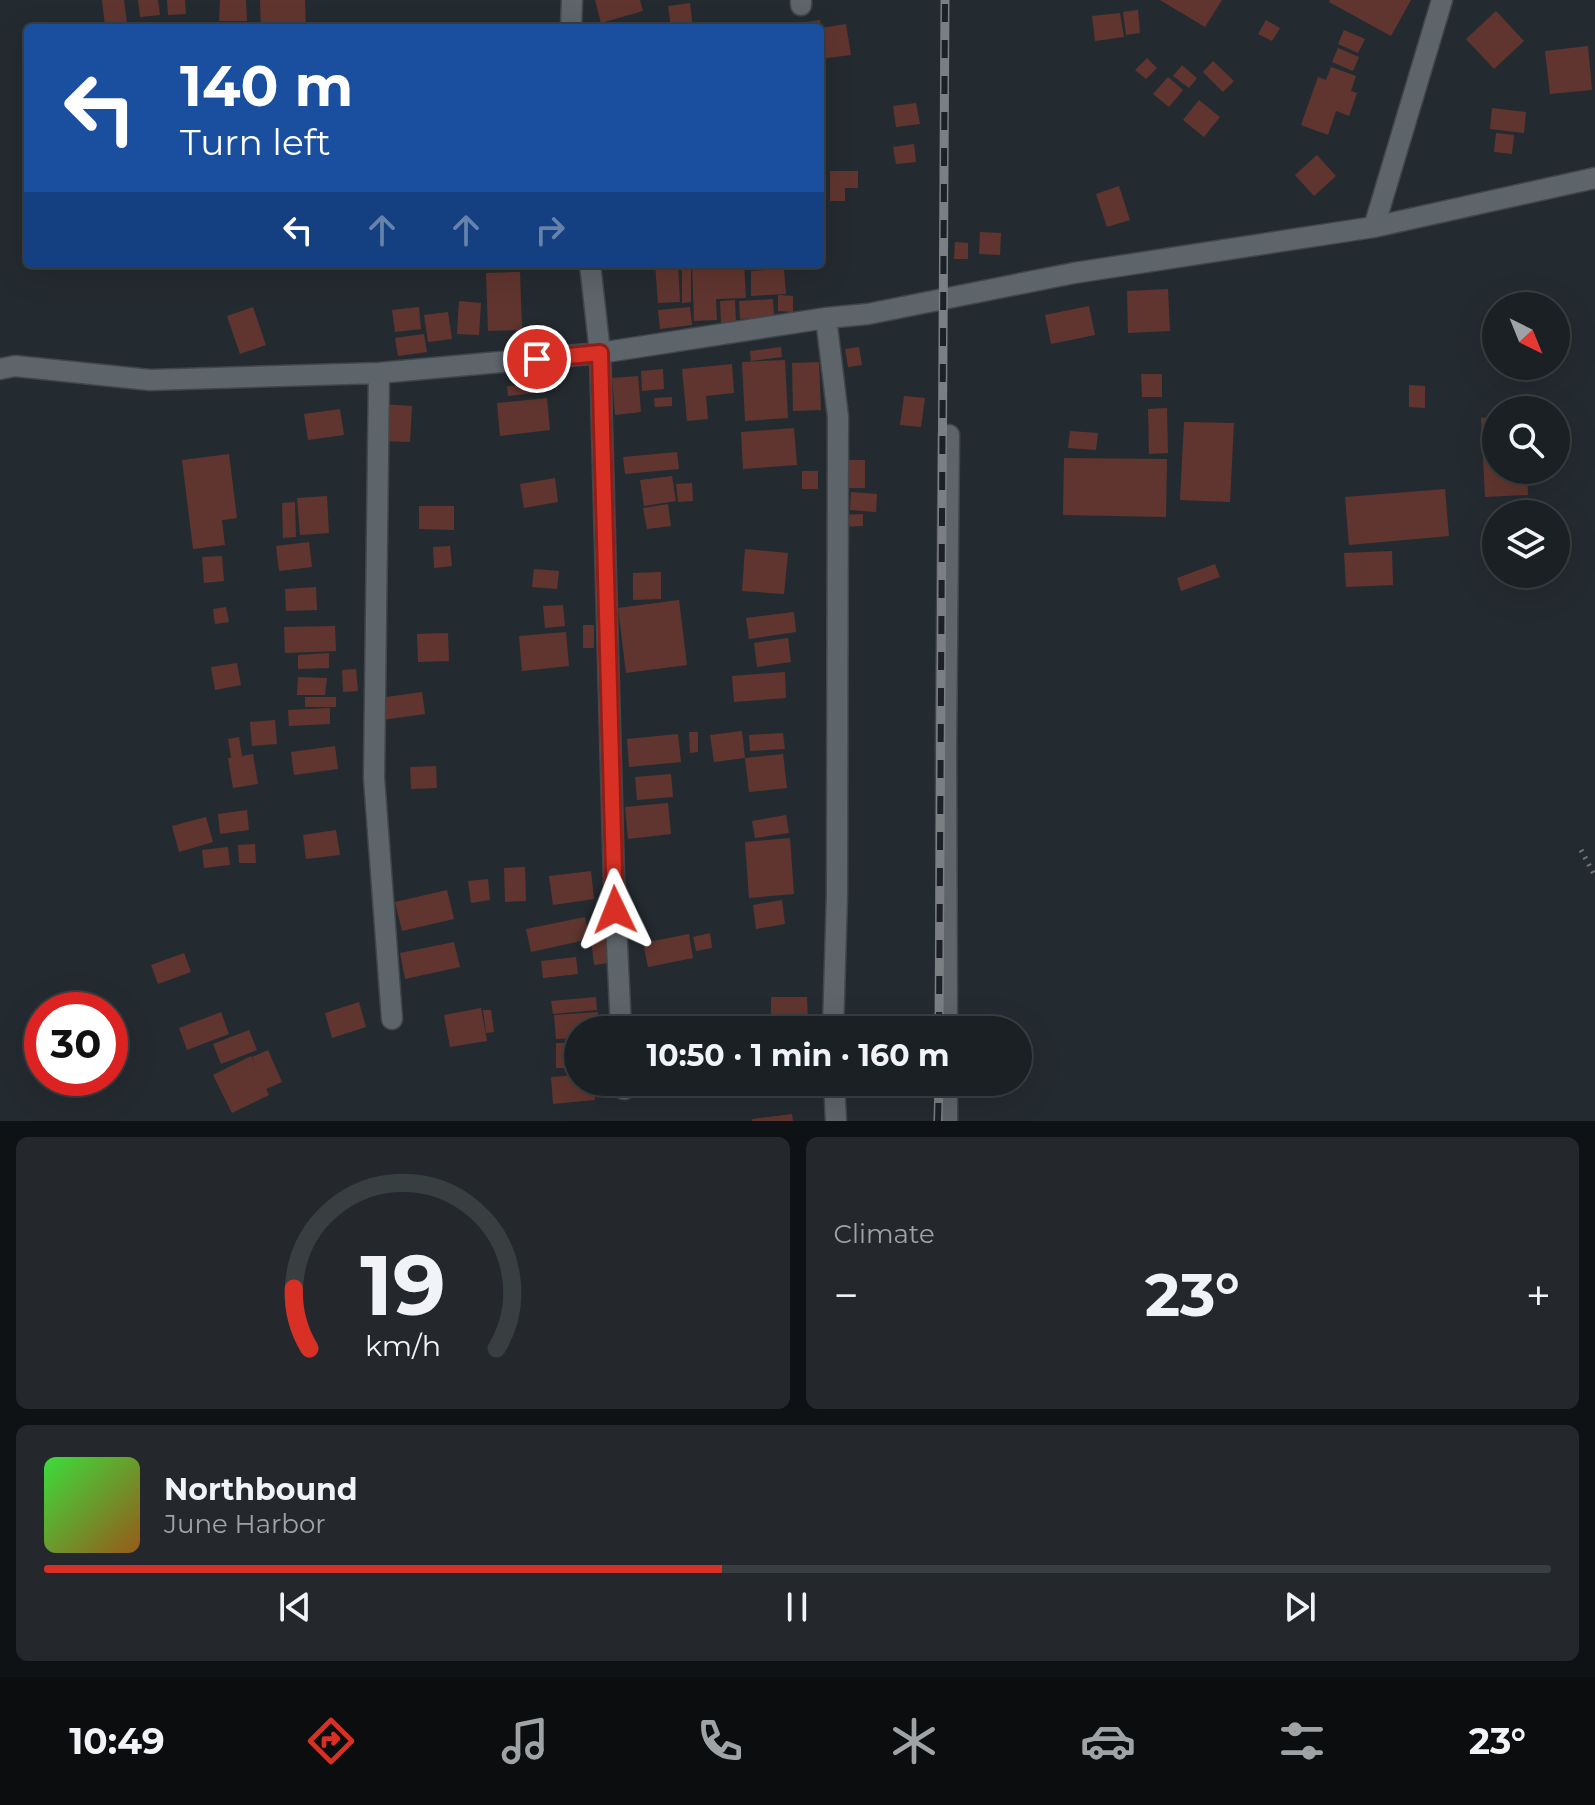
<!DOCTYPE html>
<html lang="en">
<head>
<meta charset="utf-8">
<style>
	body { margin:0; font-family:Montserrat,sans-serif; background:#24282c; color:#f1f3f6; height:100vh; display:flex; flex-direction:column; font-size:30px; white-space:nowrap }
	* { box-sizing:border-box; margin:0 }
	p { font-size:26px; color:#a0a3a6 }
	.icon { flex:none; width:44px; height:44px; fill:none; stroke:currentColor; stroke-width:2; stroke-linecap:round; stroke-linejoin:round }
	.map { position:relative; height:1121px; overflow:hidden }
	.details { display:flex; flex-direction:column; gap:16px; padding:16px; background:#0f1214; flex:1 }
	.details>* { flex:none }
	.banner { position:absolute; left:24px; top:24px; width:800px; height:244px; border-radius:8px; box-shadow:0 8px 32px #0002,0 0 0 2px #393e41; background:#1a4fa0; color:#fff; overflow:hidden }
	.needle { width:52px; rotate:137deg }
	.tools { position:absolute; left:1482px; top:292px; display:grid; gap:16px }
	.tools a { display:grid; place-items:center; width:88px; height:88px; border-radius:50%; background:#1b2024; box-shadow:0 8px 32px #0002,0 0 0 2px #393e41; font-size:40px }
	.speed { position:absolute; left:24px; top:992px; display:flex; gap:16px; font-size:40px; font-weight:700; text-align:center }
	.speed>* { display:grid; place-content:center; width:104px; height:104px; border-radius:50%; background:#1b2024; box-shadow:0 8px 32px #0002,0 0 0 2px #393e41; line-height:1 }
	.speed .limit { border:12px solid #d22; background:#fff; color:#111 }
	.pin { position:absolute; display:grid; place-items:center; width:68px; height:68px; color:#fff; margin:-34px; border:4px solid #fff; border-radius:50%; box-shadow:0 2px 8px #0007 }
	.me { position:absolute; width:88px; margin:-44px; rotate:358deg; stroke-linejoin:round; filter:drop-shadow(0 0 6px #0008) }
	.turn { display:flex; align-items:center; gap:28px; height:168px; padding:0 24px; font-size:36px }
	.turn .icon { width:104px; height:104px; stroke-width:2.5 }
	.turn b { display:block; font-size:56px; line-height:68px }
	.lanes { display:flex; align-items:center; height:76px; padding:0 24px; background:#0003; justify-content:center; gap:40px; direction:ltr }
	.lanes .off { opacity:.35 }
	.big { font-size:60px; font-weight:700; line-height:1.1 }
	.details .tile { flex:1; display:flex; flex-direction:column; justify-content:center; gap:12px; min-width:0; padding:0 28px; border-radius:12px; background:#24282c }
	.details .dial { align-items:center; gap:0 }
	.dial svg { height:208px; overflow:visible; fill:none; stroke:#393e41; stroke-width:7; stroke-linecap:round; text-anchor:middle }
	.dial text { fill:#f1f3f6; stroke:none }
	.song { display:flex; align-items:center; gap:24px }
	.cover { width:96px; height:96px; border-radius:12px; background:linear-gradient(135deg,hsl(120 70% 55%),hsl(30 70% 35%)) }
	.played { height:8px; border-radius:4px; background:linear-gradient(90deg,#d93025 45%,#393e41 45%) }
	.keys { display:flex; justify-content:space-around; direction:ltr }
	.heat { display:flex; justify-content:space-between; align-items:center; font-size:44px; direction:ltr }
	.details .tiles { flex:1; display:grid; gap:16px; grid-template-columns:1fr 1fr }
	.tile:last-child { grid-column:span 2 }
	.trip { position:absolute; left:564px; top:1016px; width:468px; height:80px; border-radius:40px; background:#1b2024; box-shadow:0 8px 32px #0002,0 0 0 2px #393e41; font-weight:700; line-height:80px; text-align:center }
	.tab-bar { display:flex; height:128px; justify-content:space-around; align-items:center; background:#0b0d0e; color:#a0a3a6 }
	.tab-bar .icon { width:56px; height:56px }
	.tab-bar .on { color:#d93025 }
	.tab-bar b { font-size:36px; color:#f1f3f6 }
	.map>svg:first-child { display:block }
	.building { fill:#60352f }
	.lines { fill:none; stroke-linecap:round; stroke-linejoin:round }
	.minor-casing { stroke:#41464b; stroke-width:23 }
	.path { stroke:#6f7479; stroke-width:5; stroke-dasharray:2 6; stroke-linecap:butt }
	.minor { stroke:#5d646a; stroke-width:20 }
	.rail-casing { stroke:#7a7f84; stroke-width:9 }
	.rail { stroke:#1b2126; stroke-width:6; stroke-dasharray:18; stroke-linecap:butt }
	.route-casing { stroke:#8d1f18; stroke-width:20 }
	.route { stroke:#d93025; stroke-width:14 }
</style>
</head>
<body>
<div class="map">
<svg width="1595" height="1121" viewBox="0 0 1595 1121">
	<rect width="100%" height="100%" fill="#242b30"/>
	<path class="building" d="M102 0H124L127 24 105 26Z
		M138 0H158L160 15 140 17Z
		M167 0H185L186 14 168 15Z
		M220 0H246L247 21H219Z
		M260 0H305L306 28H261Z
		M595 0H640L643 11 601 23Z
		M1160 0H1222L1205 27Z
		M1330 0H1411L1391 36 1329 2Z
		M690 3 693 28H671L668 6Z
		M1138 10 1140 33 1126 35 1123 12Z
		M1496 11 1524 41 1494 69 1466 39Z
		M1120 13 1124 37 1095 41 1092 16Z
		M820 20 821 28 846 24 851 55 820 59 821 28H807L806 22Z
		M1266 20 1280 28 1272 41 1258 34Z
		M1344 30 1365 39 1358 53 1338 44Z
		M1588 46 1592 90 1550 94 1545 51Z
		M1338 48 1359 57 1353 71 1332 62Z
		M1147 58 1157 68 1146 79 1135 70Z
		M1213 61 1234 81 1223 92 1203 72Z
		M1182 65 1197 78 1189 88 1173 76Z
		M1331 67 1356 76 1351 91 1357 93 1349 116 1336 111 1328 135 1301 125 1318 77 1326 80Z
		M1168 77 1183 90 1169 107 1153 94Z
		M1199 100 1220 117 1204 137 1183 120Z
		M916 103 920 124 896 127 893 106Z
		M1492 108 1526 112 1524 133 1490 129Z
		M1496 133 1514 135 1512 154 1494 152Z
		M914 144 916 162 896 164 893 147Z
		M1317 155 1336 176 1314 196 1295 175Z
		M830 171H858V188H845V201H830Z
		M1119 186 1130 220 1107 227 1096 194Z
		M980 232 1001 233 1000 255 979 254Z
		M955 242 968 243V259H954Z
		M655 264H678L680 302 658 303Z
		M692 264H744L746 298 716 299 717 320 694 321Z
		M749 264H789V269L749 268Z
		M682 265H691V302L682 303Z
		M784 269 786 294 751 296V271Z
		M520 272 522 330 488 331 486 273Z
		M1168 289 1170 331 1128 333 1127 291Z
		M778 295 793 296V312L778 311Z
		M773 299 774 317 740 319 739 301Z
		M735 300 736 323 721 324 720 301Z
		M459 301 481 303 479 335 457 334Z
		M1089 306 1095 335 1051 344 1045 315Z
		M253 307 266 345 240 354 227 316Z
		M419 307 421 329 395 332 392 310Z
		M690 307 692 325 660 329 658 310Z
		M448 312 452 339 428 342 424 315Z
		M424 334 427 352 398 356 395 338Z
		M781 347 782 357 751 361 750 351Z
		M859 347 862 365 848 367 845 349Z
		M785 360 788 418 745 421 742 362Z
		M819 362 821 410 793 411 792 363Z
		M732 364 734 393 706 396 708 419 687 421 682 369Z
		M663 369 664 389 642 391 641 371Z
		M1141 374H1162V397H1142Z
		M638 376 641 412 615 415 612 378Z
		M534 384 535 393 508 396 507 386Z
		M1409 385 1425 386V408L1409 407Z
		M904 396 925 398 921 427 900 425Z
		M672 397V406L655 407 654 398Z
		M547 398 550 430 500 436 497 403Z
		M381 404 412 406 410 442 379 441Z
		M1167 408 1168 453 1149 454 1148 409Z
		M340 409 344 435 308 440 304 414Z
		M1496 417V470H1527L1528 495 1485 497 1481 418Z
		M1184 422 1234 423 1230 502 1180 500Z
		M794 428 797 465 743 469 741 432Z
		M1070 431 1098 433 1096 450 1068 448Z
		M677 452 679 469 625 474 623 457Z
		M229 454 237 518 222 520 225 545 193 549 182 460Z
		M1064 458 1167 459 1166 517 1063 515Z
		M841 460H865V488H841Z
		M802 471H818V489H802Z
		M672 476 676 501 644 506 640 480Z
		M555 478 558 502 524 508 520 484Z
		M692 483 693 501 678 502 676 484Z
		M1445 489 1449 536 1349 545 1345 497Z
		M851 492 877 494 876 512 850 510Z
		M327 496 329 533 300 535 297 498Z
		M295 502 296 537 283 538 282 503Z
		M668 504 671 526 647 529 643 508Z
		M419 506H454V530L419 529Z
		M863 514V526L839 527V515Z
		M309 542 312 567 279 571 276 546Z
		M450 546 452 566 434 568 433 547Z
		M745 549 788 553 784 594 742 591Z
		M1392 551 1393 585 1346 587 1344 553Z
		M222 556 224 581 204 583 202 557Z
		M1215 564 1220 577 1181 591 1177 578Z
		M534 569 559 571 557 589 532 587Z
		M661 572V599L633 600V573Z
		M316 587 317 610 286 611 285 589Z
		M679 600 687 665 626 673 618 608Z
		M563 605 565 626 545 628 543 606Z
		M226 607 229 622 215 624 213 609Z
		M794 612 796 632 749 639 746 618Z
		M583 625H594V648H583Z
		M335 626 336 651 285 653 284 627Z
		M566 632 569 666 522 671 519 636Z
		M448 633 449 661 418 662 417 634Z
		M788 638 791 662 757 667 754 643Z
		M329 653V668L298 669V655Z
		M237 663 241 685 215 690 211 667Z
		M356 669 358 691 343 692 342 670Z
		M785 672 786 698 734 702 732 676Z
		M298 677 327 678 325 695H297Z
		M422 692 425 714 382 720 379 698Z
		M305 697H336V707H305Z
		M330 708V724L289 726 288 710Z
		M275 720 277 744 252 746 250 722Z
		M742 731 745 758 714 762 710 735Z
		M689 732H698V752L690 753Z
		M783 733 785 749 750 751 749 735Z
		M678 734 681 762 629 767 627 739Z
		M239 737 242 756 253 754 258 784 233 788 228 758H231L228 739Z
		M335 746 338 769 294 775 291 752Z
		M783 754 787 788 749 792 745 758Z
		M436 766 437 788 411 789 410 767Z
		M671 774 673 797 637 800 635 777Z
		M668 803 671 834 628 839 625 807Z
		M247 810 249 830 220 834 218 814Z
		M786 815 789 833 755 838 752 821Z
		M206 817 213 842 179 852 172 826Z
		M336 830 340 855 306 859 303 835Z
		M790 838 794 894 749 898 745 842Z
		M255 844 256 863H239L238 845Z
		M228 847 230 865 204 868 202 850Z
		M525 867 526 901 505 902 504 868Z
		M591 871 594 899 553 905 549 876Z
		M488 879 490 900 471 903 468 881Z
		M447 890 454 919 402 931 395 902Z
		M782 900 785 924 756 929 753 905Z
		M585 917 590 939 531 952 526 929Z
		M603 921 608 963 594 965 589 923Z
		M710 933 712 948 696 951 693 937Z
		M689 934 693 958 648 967 643 943Z
		M454 942 460 967 405 979 400 953Z
		M184 953 191 972 158 984 151 965Z
		M576 957 578 974 543 978 541 961Z
		M596 997 597 1010 553 1014 551 1001Z
		M771 997H807L808 1022 771 1023Z
		M359 1002 366 1027 332 1038 325 1013Z
		M481 1008 487 1041 450 1047 444 1015Z
		M483 1010H491L494 1032 486 1033Z
		M221 1012 229 1034 187 1050 179 1028Z
		M598 1012 599 1030H578V1038L556 1039 554 1015Z
		M771 1023V1030H745V1024Z
		M249 1030 257 1050 221 1064 213 1044Z
		M556 1043H578V1068H556Z
		M268 1050 282 1082 266 1089 269 1095 232 1113 213 1075 251 1056 257 1069 252 1057Z
		M578 1075V1082H594L595 1100 553 1104 551 1077Z
		M792 1114 793 1121H752V1119Z"/>
	<g class="lines">
		<g class="minor-casing">
			<path id="minor" d="M801 0V5
				M571 28 572 0
				M1374 227 1442 0
				M590 264 600 353 614 880 621 1030
				M826 318 838 417 837 894 833 1030
				M0 369 15 366 150 380 379 373 600 353 826 318 868 314 1074 273 1374 227 1595 178
				M379 373 374 778 392 1019
				M947 1030 946 746 949 435
				M623 1082 624 1089
				M834 1082 836 1121
				M947 1082V1121"/>
		</g>
		<path class="path" d="M1581 850 1595 876"/>
		<use href="#minor" class="minor"/>
		<g class="rail-casing">
			<path id="rail" d="M939 1030 945 0
				M938 1121 939 1082"/>
		</g>
		<use href="#rail" class="rail"/>
	</g>
	<g class="lines">
		<g class="route-casing">
			<path id="route" d="M537 359 600 353 615 910"/>
		</g>
		<use href="#route" class="route"/>
	</g>
</svg>
<div class="tools">
<a><svg class="needle" viewBox="-14 -14 28 28"><path d="M0-13l5 13h-10z" fill="#e53935"/><path d="M0 13l5-13h-10z" fill="#a0a3a6"/></svg></a>
<a><svg class="icon" aria-label="search" viewBox="0 0 24 24"><circle cx="10" cy="10" r="6"/><path d="M15 15l6 6"/></svg></a>
<a><svg class="icon" aria-label="layers" viewBox="0 0 24 24"><path d="M12 4l9 5-9 5-9-5zM3 14l9 5 9-5"/></svg></a>
</div>
<div class="speed"><div class="limit">30</div></div>
<div class="pin" style="left:537px;top:359px;background:#d93025"><svg class="icon" aria-label="arrive" viewBox="0 0 24 24"><path d="M6 21V4h12l-3 4 3 4H6"/></svg></div>
<svg class="me" style="left:615px;top:910px" viewBox="-20 -20 40 40"><path d="M0-17L14 15 0 8-14 15z" fill="#d93025" stroke="#fff" stroke-width="4"/></svg>
<div class="trip">10:50 · 1 min · 160 m</div>
<div class="banner">
<div class="turn"><svg class="icon" aria-label="left" viewBox="0 0 24 24"><path d="M17 20v-9H6M10 6l-5 5 5 5"/></svg><div><b>140 m</b>Turn left</div></div>
<div class="lanes"><svg class="icon" aria-label="left" viewBox="0 0 24 24"><path d="M17 20v-9H6M10 6l-5 5 5 5"/></svg><svg class="icon off" aria-label="ahead" viewBox="0 0 24 24"><path d="M12 20V5M6 11l6-6 6 6"/></svg><svg class="icon off" aria-label="ahead" viewBox="0 0 24 24"><path d="M12 20V5M6 11l6-6 6 6"/></svg><svg class="icon off" aria-label="right" viewBox="0 0 24 24"><path d="M7 20v-9h11M14 6l5 5-5 5"/></svg></div>
</div>
</div>
<section class="details">
<div class="tiles">
<div class="tile dial"><svg viewBox="0 0 100 80">
<path d="M14 69A42 42 0 1 1 86 69"/>
<path d="M14 69A42 42 0 0 1 8 46" stroke="#d93025"/>
<text x="50" y="56" font-size="32" font-weight="700">19</text>
<text x="50" y="72" font-size="11">km/h</text>
</svg></div>
<div class="tile"><p>Climate</p>
<div class="heat"><a>−</a><b class="big">23°</b><a>+</a></div>
</div>
<div class="tile">
<div class="song"><i class="cover"></i><div><b>Northbound</b><p>June Harbor</p></div></div>
<div class="played"></div>
<div class="keys"><svg class="icon" aria-label="previous" viewBox="0 0 24 24"><path d="M18 5L8 12l10 7zM5 5v14"/></svg><svg class="icon" aria-label="pause" viewBox="0 0 24 24"><path d="M8 5v14M16 5v14"/></svg><svg class="icon" aria-label="next" viewBox="0 0 24 24"><path d="M6 5l10 7-10 7zM19 5v14"/></svg></div>
</div>
</div>
</section>
<nav class="tab-bar">
<b>10:49</b>
<svg class="icon on" aria-label="directions" viewBox="0 0 24 24"><path d="M12 3l9 9-9 9-9-9zM9 14v-3h6M13 9l2 2-2 2"/></svg>
<svg class="icon" aria-label="music" viewBox="0 0 24 24"><path d="M9 18V5l10-2v13"/><circle cx="6" cy="18" r="3"/><circle cx="16" cy="16" r="3"/></svg>
<svg class="icon" aria-label="phone" viewBox="0 0 24 24"><path d="M5 4h4l2 5-3 2q2 4 5 5l2-3 5 2v4C11 20 4 13 5 4z"/></svg>
<svg class="icon" aria-label="climate" viewBox="0 0 24 24"><path d="M12 3v18M4 7l16 10M4 17L20 7"/></svg>
<svg class="icon" aria-label="car" viewBox="0 0 24 24"><path d="M5 17H2v-5l4-1 3-4h7l3 4 3 1v5h-3M9 17h6M6 11h13"/><circle cx="7" cy="17" r="2"/><circle cx="17" cy="17" r="2"/></svg>
<svg class="icon" aria-label="filters" viewBox="0 0 24 24"><path d="M4 7h16M4 17h16"/><circle cx="9" cy="7" r="2"/><circle cx="15" cy="17" r="2"/></svg>
<b>23°</b>
</nav>
</body>
</html>
